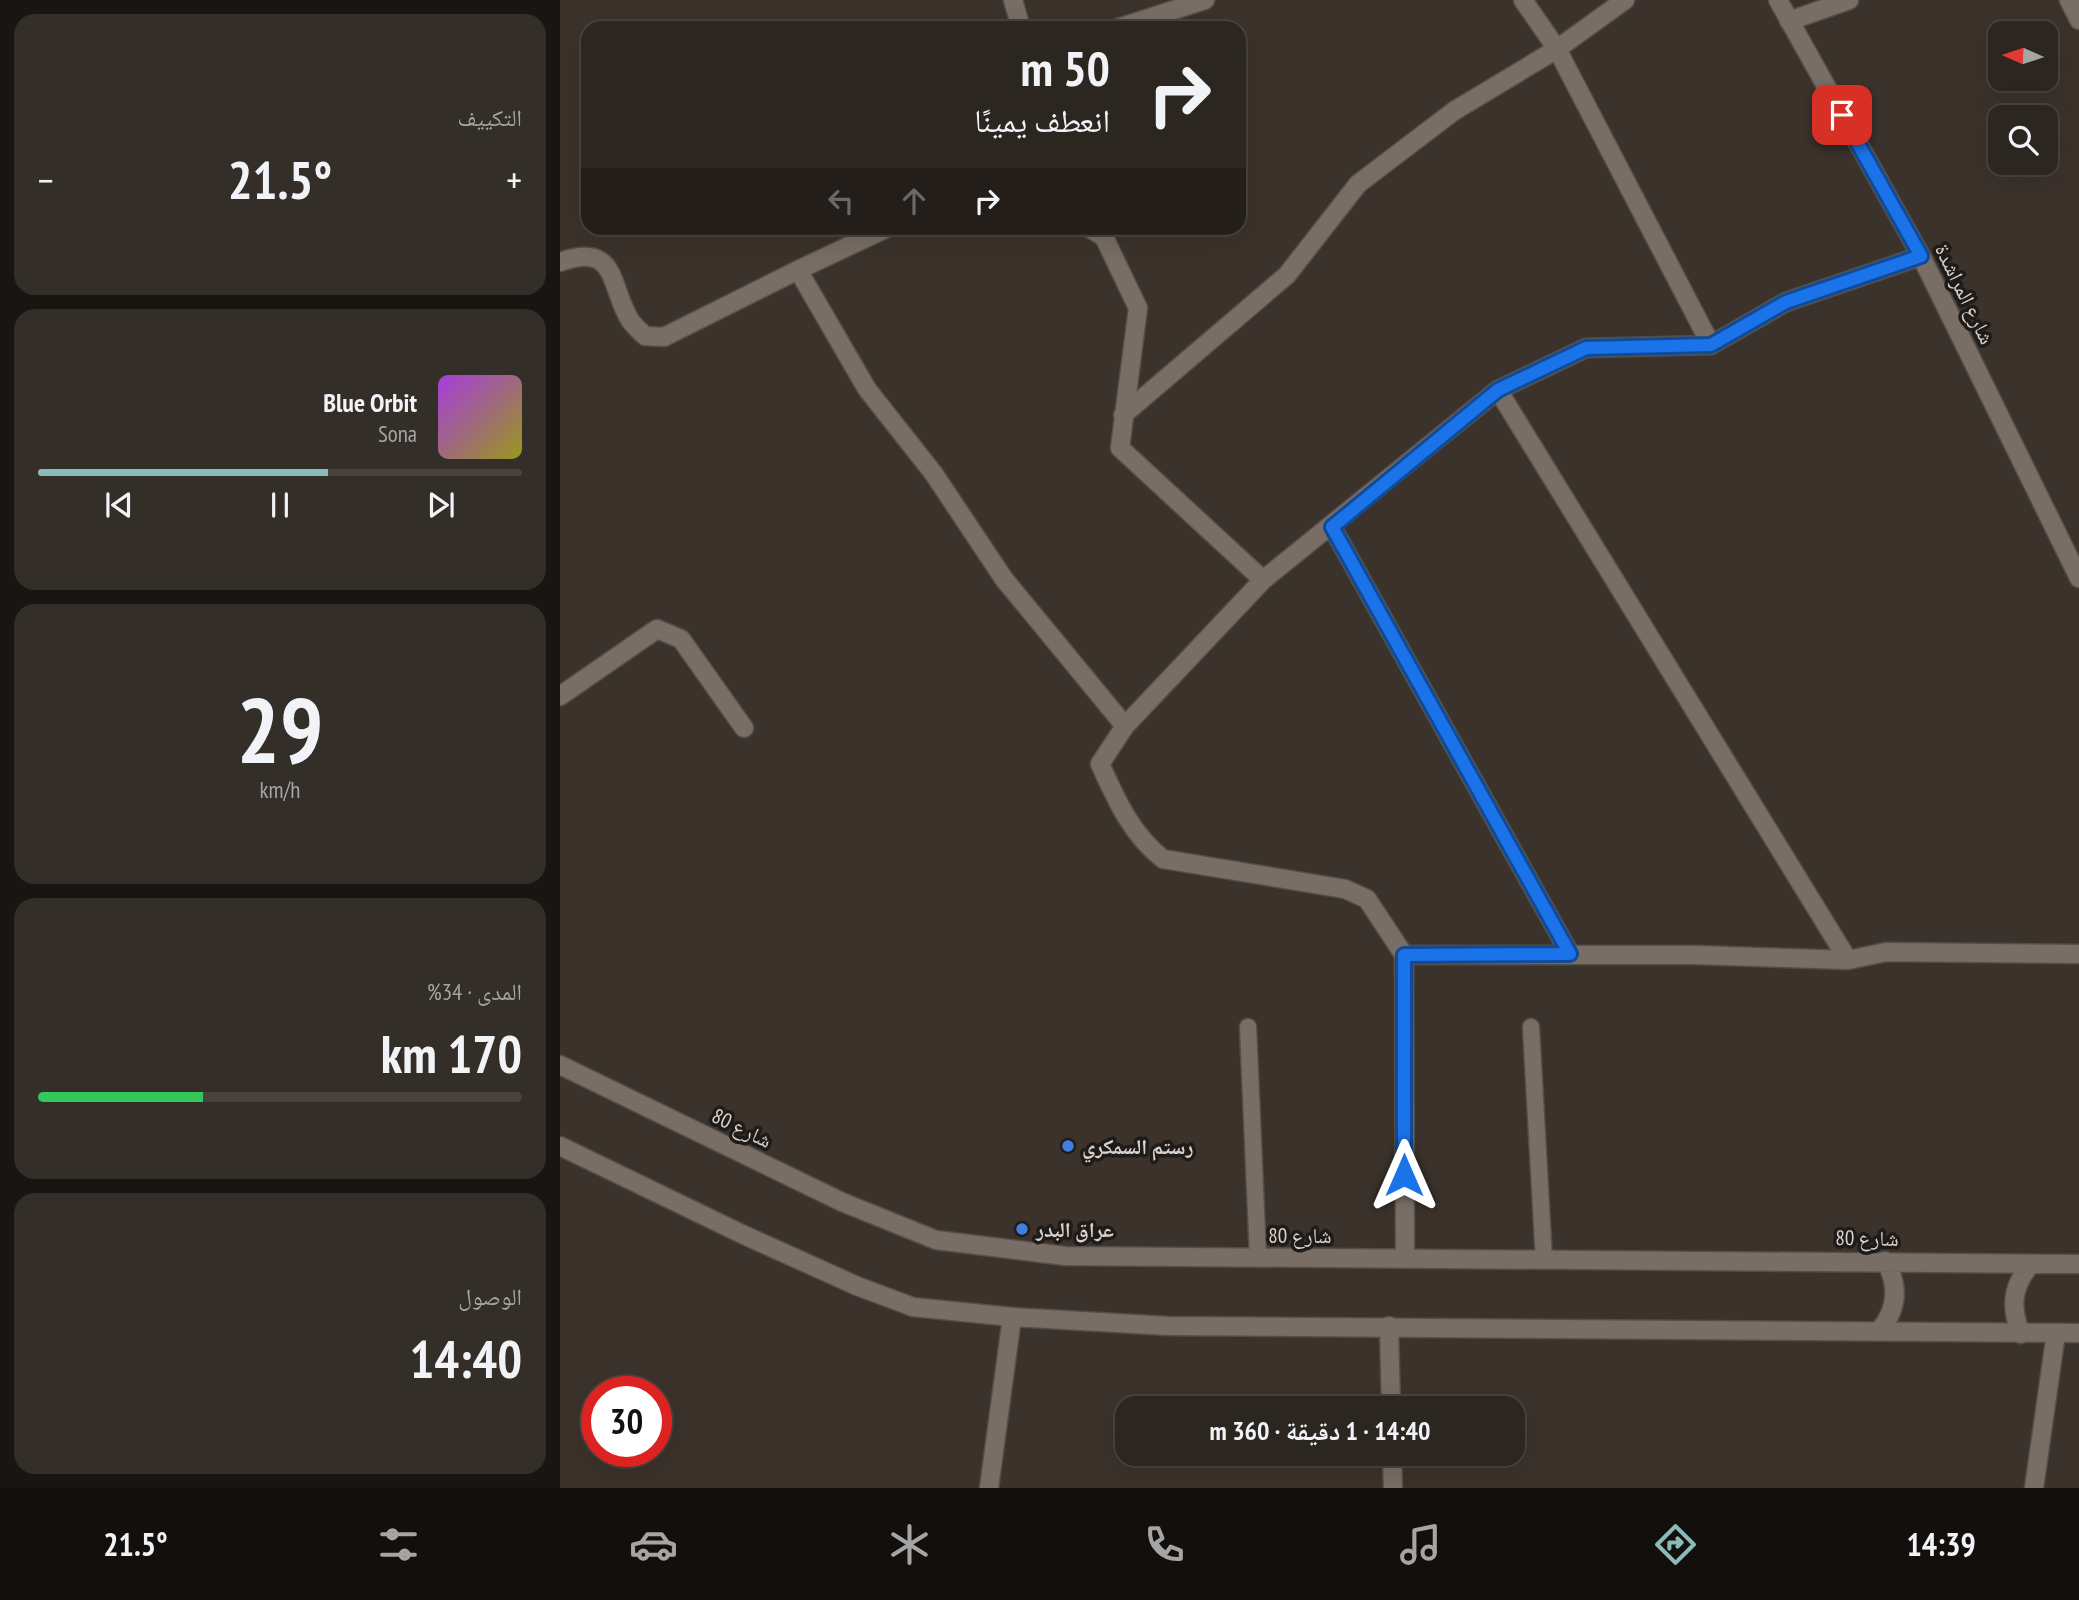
<!DOCTYPE html>
<html lang="ar">
<head>
<meta charset="utf-8">
<style>
	body { margin:0; font-family:"PT Sans Narrow","Noto Naskh Arabic",sans-serif; background:#342e29; color:#f1f3f6; direction:rtl; height:100vh; display:flex; flex-direction:column; font-size:26px; white-space:nowrap }
	* { box-sizing:border-box; margin:0 }
	p { font-size:23px; color:#a6a5a5 }
	.icon { flex:none; width:38px; height:38px; fill:none; stroke:currentColor; stroke-width:2; stroke-linecap:round; stroke-linejoin:round }
	.map { position:relative; flex:1; overflow:hidden; direction:ltr }
	.sheet { display:flex; flex-direction:column; gap:14px; padding:14px; background:#181512; width:560px }
	.sheet>* { flex:none }
	.hud { position:absolute; left:21px; top:21px; width:665px; height:214px; border-radius:21px; box-shadow:0 7px 28px #0002,0 0 0 2px #48433e; direction:rtl; background:#2c2620; color:#f1f3f6; overflow:hidden }
	.needle { width:46px; rotate:273deg }
	.tools { position:absolute; left:1428px; top:21px; display:grid; gap:14px }
	.tools a { display:grid; place-items:center; width:70px; height:70px; border-radius:14px; background:#2c2620; box-shadow:0 7px 28px #0002,0 0 0 2px #48433e; font-size:35px }
	.speed { position:absolute; left:21px; top:1376px; display:flex; gap:14px; font-size:35px; font-weight:700; text-align:center }
	.speed>* { display:grid; place-content:center; width:91px; height:91px; border-radius:50%; background:#2c2620; box-shadow:0 7px 28px #0002,0 0 0 2px #48433e; line-height:1 }
	.speed .limit { border:10px solid #d22; background:#fff; color:#111 }
	.pin { position:absolute; display:grid; place-items:center; width:60px; height:60px; color:#fff; margin:-30px; border-radius:14px; box-shadow:0 4px 10px #0006 }
	.me { position:absolute; width:77px; margin:-38px; rotate:0deg; stroke-linejoin:round; filter:drop-shadow(0 0 5px #0008) }
	.turn { display:flex; align-items:center; gap:24px; height:147px; padding:0 21px; font-size:32px }
	.turn .icon { width:91px; height:91px; stroke-width:2.5 }
	.turn b { display:block; font-size:49px; line-height:60px }
	.lanes { display:flex; align-items:center; height:66px; padding:0 21px; background:#0003; justify-content:center; gap:35px; direction:ltr }
	.lanes .off { opacity:.35 }
	.big { font-size:52px; font-weight:800; line-height:1.1 }
	.sheet .tile { flex:1; display:flex; flex-direction:column; justify-content:center; gap:10px; min-width:0; padding:0 24px; border-radius:21px; background:#342e29 }
	.sheet .dial { align-items:center; gap:0 }
	.dial b { font-size:91px; line-height:1 }
	.song { display:flex; align-items:center; gap:21px }
	.cover { width:84px; height:84px; border-radius:10px; background:linear-gradient(135deg,hsl(280 70% 55%),hsl(60 70% 35%)) }
	.played { height:7px; border-radius:4px; background:linear-gradient(90deg,#8bbbb9 60%,#48433e 60%) }
	.keys { display:flex; justify-content:space-around; direction:ltr }
	.heat { display:flex; justify-content:space-between; align-items:center; font-size:38px; direction:ltr }
	.charge { height:10px; border-radius:5px; background:linear-gradient(90deg,#34c759 34%,#48433e 0) }
	.trip { position:absolute; left:555px; top:1396px; width:410px; height:70px; border-radius:21px; background:#2c2620; box-shadow:0 7px 28px #0002,0 0 0 2px #48433e; font-weight:800; line-height:70px; text-align:center; direction:rtl }
	.tab-bar { display:flex; height:112px; justify-content:space-around; align-items:center; background:#120f0d; color:#a6a5a5 }
	.tab-bar .icon { width:49px; height:49px }
	.tab-bar .on { color:#8bbbb9 }
	.tab-bar b { font-size:32px; color:#f1f3f6 }
	main { display:flex; flex:1; min-height:0 }
	.map>svg:first-child { display:block }
	.lines { fill:none; stroke-linecap:round; stroke-linejoin:round }
	.lane-casing { stroke:#554e48; stroke-width:19 }
	.street-casing { stroke:#554e48; stroke-width:21 }
	.secondary-casing { stroke:#554e48; stroke-width:21 }
	.lane { stroke:#786e66; stroke-width:16 }
	.street { stroke:#786e66; stroke-width:18 }
	.secondary { stroke:#786e66; stroke-width:18 }
	.route-casing { stroke:#114b97; stroke-width:18 }
	.route { stroke:#1a73e8; stroke-width:12 }
	.shop-dot { fill:#3f7fe0; stroke:#1f1b18; stroke-width:2.5 }
	.labels { text-anchor:middle; dominant-baseline:central; stroke-width:7; stroke-linejoin:round; paint-order:stroke }
	.street-label { font-size:21px; fill:#d8d2ce; stroke:#1f1b18 }
	.poi-label { font-size:21px; font-weight:bold; fill:#d8d2ce; stroke:#1f1b18; text-anchor:start }
</style>
</head>
<body>
<main>
<div class="map">
<svg width="1519" height="1488" viewBox="0 0 1519 1488">
	<rect width="100%" height="100%" fill="#3b322b"/>
	<g class="lines">
		<g class="lane-casing">
			<path id="lane" d="M688 1027 698 1257
				M971 1027 984 1260"/>
		</g>
		<g class="street-casing">
			<path id="street" d="M453 0 461 28
				M963 0 997 49 1151 345
				M1509 0 1519 20
				M1229 21 1289 0
				M558 28 645 0
				M529 228 544 237 578 308 560 448 703 580
				M0 262C58 241 49 286 70 320 74 326 80 331 85 336L104 337 238 270 307 389 374 474 444 579 565 726
				M238 270 327 228
				M938 390 1288 960
				M563 415 727 275 798 184 894 111 997 49 1065 0
				M772 527 1010 954
				M0 696 97 629 121 639 184 728
				M844 955 807 899 785 889 603 859C571 834 556 799 540 764L565 726 703 580 938 390 1026 348 1151 345 1226 302 1361 256
				M845 1258 844 955H1137L1288 960 1326 952 1519 954
				M829 1326 831 1409
				M832 1454 833 1488
				M429 1488 452 1317
				M1474 1488 1496 1333"/>
		</g>
		<g class="secondary-casing">
			<path id="secondary" d="M1218 0 1361 256 1519 578
				M0 1065 282 1202 376 1240 505 1256 1519 1264
				M0 1146 184 1235 297 1286 353 1307 452 1317 609 1326 1519 1333
				M1320 1330C1338 1308 1339 1285 1325 1261
				M1461 1334C1450 1307 1452 1286 1471 1264"/>
		</g>
		<use href="#lane" class="lane"/>
		<use href="#street" class="street"/>
		<use href="#secondary" class="secondary"/>
	</g>
	<g class="lines">
		<g class="route-casing">
			<path id="route" d="M844 1175V955L1010 954 772 527 938 390 1026 348 1151 345 1226 302 1361 256 1282 115"/>
		</g>
		<use href="#route" class="route"/>
	</g>
	<g class="shop-dot">
		<circle cx="508" cy="1146" r="7"/>
		<circle cx="462" cy="1229" r="7"/>
	</g>
	<g class="labels">
		<g class="street-label">
			<text transform="translate(1405 294) rotate(64)">شارع المراشدة</text>
			<text transform="translate(182 1128) rotate(26)">شارع 80</text>
			<text x="740" y="1235">شارع 80</text>
			<text transform="translate(1307 1238) rotate(1)">شارع 80</text>
		</g>
		<g class="poi-label">
			<text x="522" y="1146">رستم السمكري</text>
			<text x="476" y="1229">عراق البدر</text>
		</g>
	</g>
</svg>
<div class="tools">
<a><svg class="needle" viewBox="-14 -14 28 28"><path d="M0-13l5 13h-10z" fill="#e53935"/><path d="M0 13l5-13h-10z" fill="#a6a5a5"/></svg></a>
<a><svg class="icon" aria-label="search" viewBox="0 0 24 24"><circle cx="10" cy="10" r="6"/><path d="M15 15l6 6"/></svg></a>
</div>
<div class="speed"><div class="limit">30</div></div>
<div class="pin" style="left:1282px;top:115px;background:#d93025"><svg class="icon" aria-label="arrive" viewBox="0 0 24 24"><path d="M6 21V4h12l-3 4 3 4H6"/></svg></div>
<svg class="me" style="left:844px;top:1175px" viewBox="-20 -20 40 40"><path d="M0-17L14 15 0 8-14 15z" fill="#1a73e8" stroke="#fff" stroke-width="4"/></svg>
<div class="trip">14:40 · 1 دقيقة · 360 m</div>
<div class="hud">
<div class="turn"><svg class="icon" aria-label="right" viewBox="0 0 24 24"><path d="M7 20v-9h11M14 6l5 5-5 5"/></svg><div><b>50 m</b>انعطف يمينًا</div></div>
<div class="lanes"><svg class="icon off" aria-label="left" viewBox="0 0 24 24"><path d="M17 20v-9H6M10 6l-5 5 5 5"/></svg><svg class="icon off" aria-label="ahead" viewBox="0 0 24 24"><path d="M12 20V5M6 11l6-6 6 6"/></svg><svg class="icon" aria-label="right" viewBox="0 0 24 24"><path d="M7 20v-9h11M14 6l5 5-5 5"/></svg></div>
</div>
</div>
<section class="sheet">
<div class="tile"><p>التكييف</p>
<div class="heat"><a>−</a><b class="big">21.5°</b><a>+</a></div>
</div>
<div class="tile">
<div class="song"><i class="cover"></i><div><b>Blue Orbit</b><p>Sona</p></div></div>
<div class="played"></div>
<div class="keys"><svg class="icon" aria-label="previous" viewBox="0 0 24 24"><path d="M18 5L8 12l10 7zM5 5v14"/></svg><svg class="icon" aria-label="pause" viewBox="0 0 24 24"><path d="M8 5v14M16 5v14"/></svg><svg class="icon" aria-label="next" viewBox="0 0 24 24"><path d="M6 5l10 7-10 7zM19 5v14"/></svg></div>
</div>
<div class="tile dial"><b>29</b><p>km/h</p></div>
<div class="tile"><p>المدى · 34%</p><b class="big">170 km</b><div class="charge"></div></div>
<div class="tile"><p>الوصول</p><b class="big">14:40</b></div>
</section>
</main>
<nav class="tab-bar">
<b>14:39</b>
<svg class="icon on" aria-label="directions" viewBox="0 0 24 24"><path d="M12 3l9 9-9 9-9-9zM9 14v-3h6M13 9l2 2-2 2"/></svg>
<svg class="icon" aria-label="music" viewBox="0 0 24 24"><path d="M9 18V5l10-2v13"/><circle cx="6" cy="18" r="3"/><circle cx="16" cy="16" r="3"/></svg>
<svg class="icon" aria-label="phone" viewBox="0 0 24 24"><path d="M5 4h4l2 5-3 2q2 4 5 5l2-3 5 2v4C11 20 4 13 5 4z"/></svg>
<svg class="icon" aria-label="climate" viewBox="0 0 24 24"><path d="M12 3v18M4 7l16 10M4 17L20 7"/></svg>
<svg class="icon" aria-label="car" viewBox="0 0 24 24"><path d="M5 17H2v-5l4-1 3-4h7l3 4 3 1v5h-3M9 17h6M6 11h13"/><circle cx="7" cy="17" r="2"/><circle cx="17" cy="17" r="2"/></svg>
<svg class="icon" aria-label="filters" viewBox="0 0 24 24"><path d="M4 7h16M4 17h16"/><circle cx="9" cy="7" r="2"/><circle cx="15" cy="17" r="2"/></svg>
<b>21.5°</b>
</nav>
</body>
</html>
